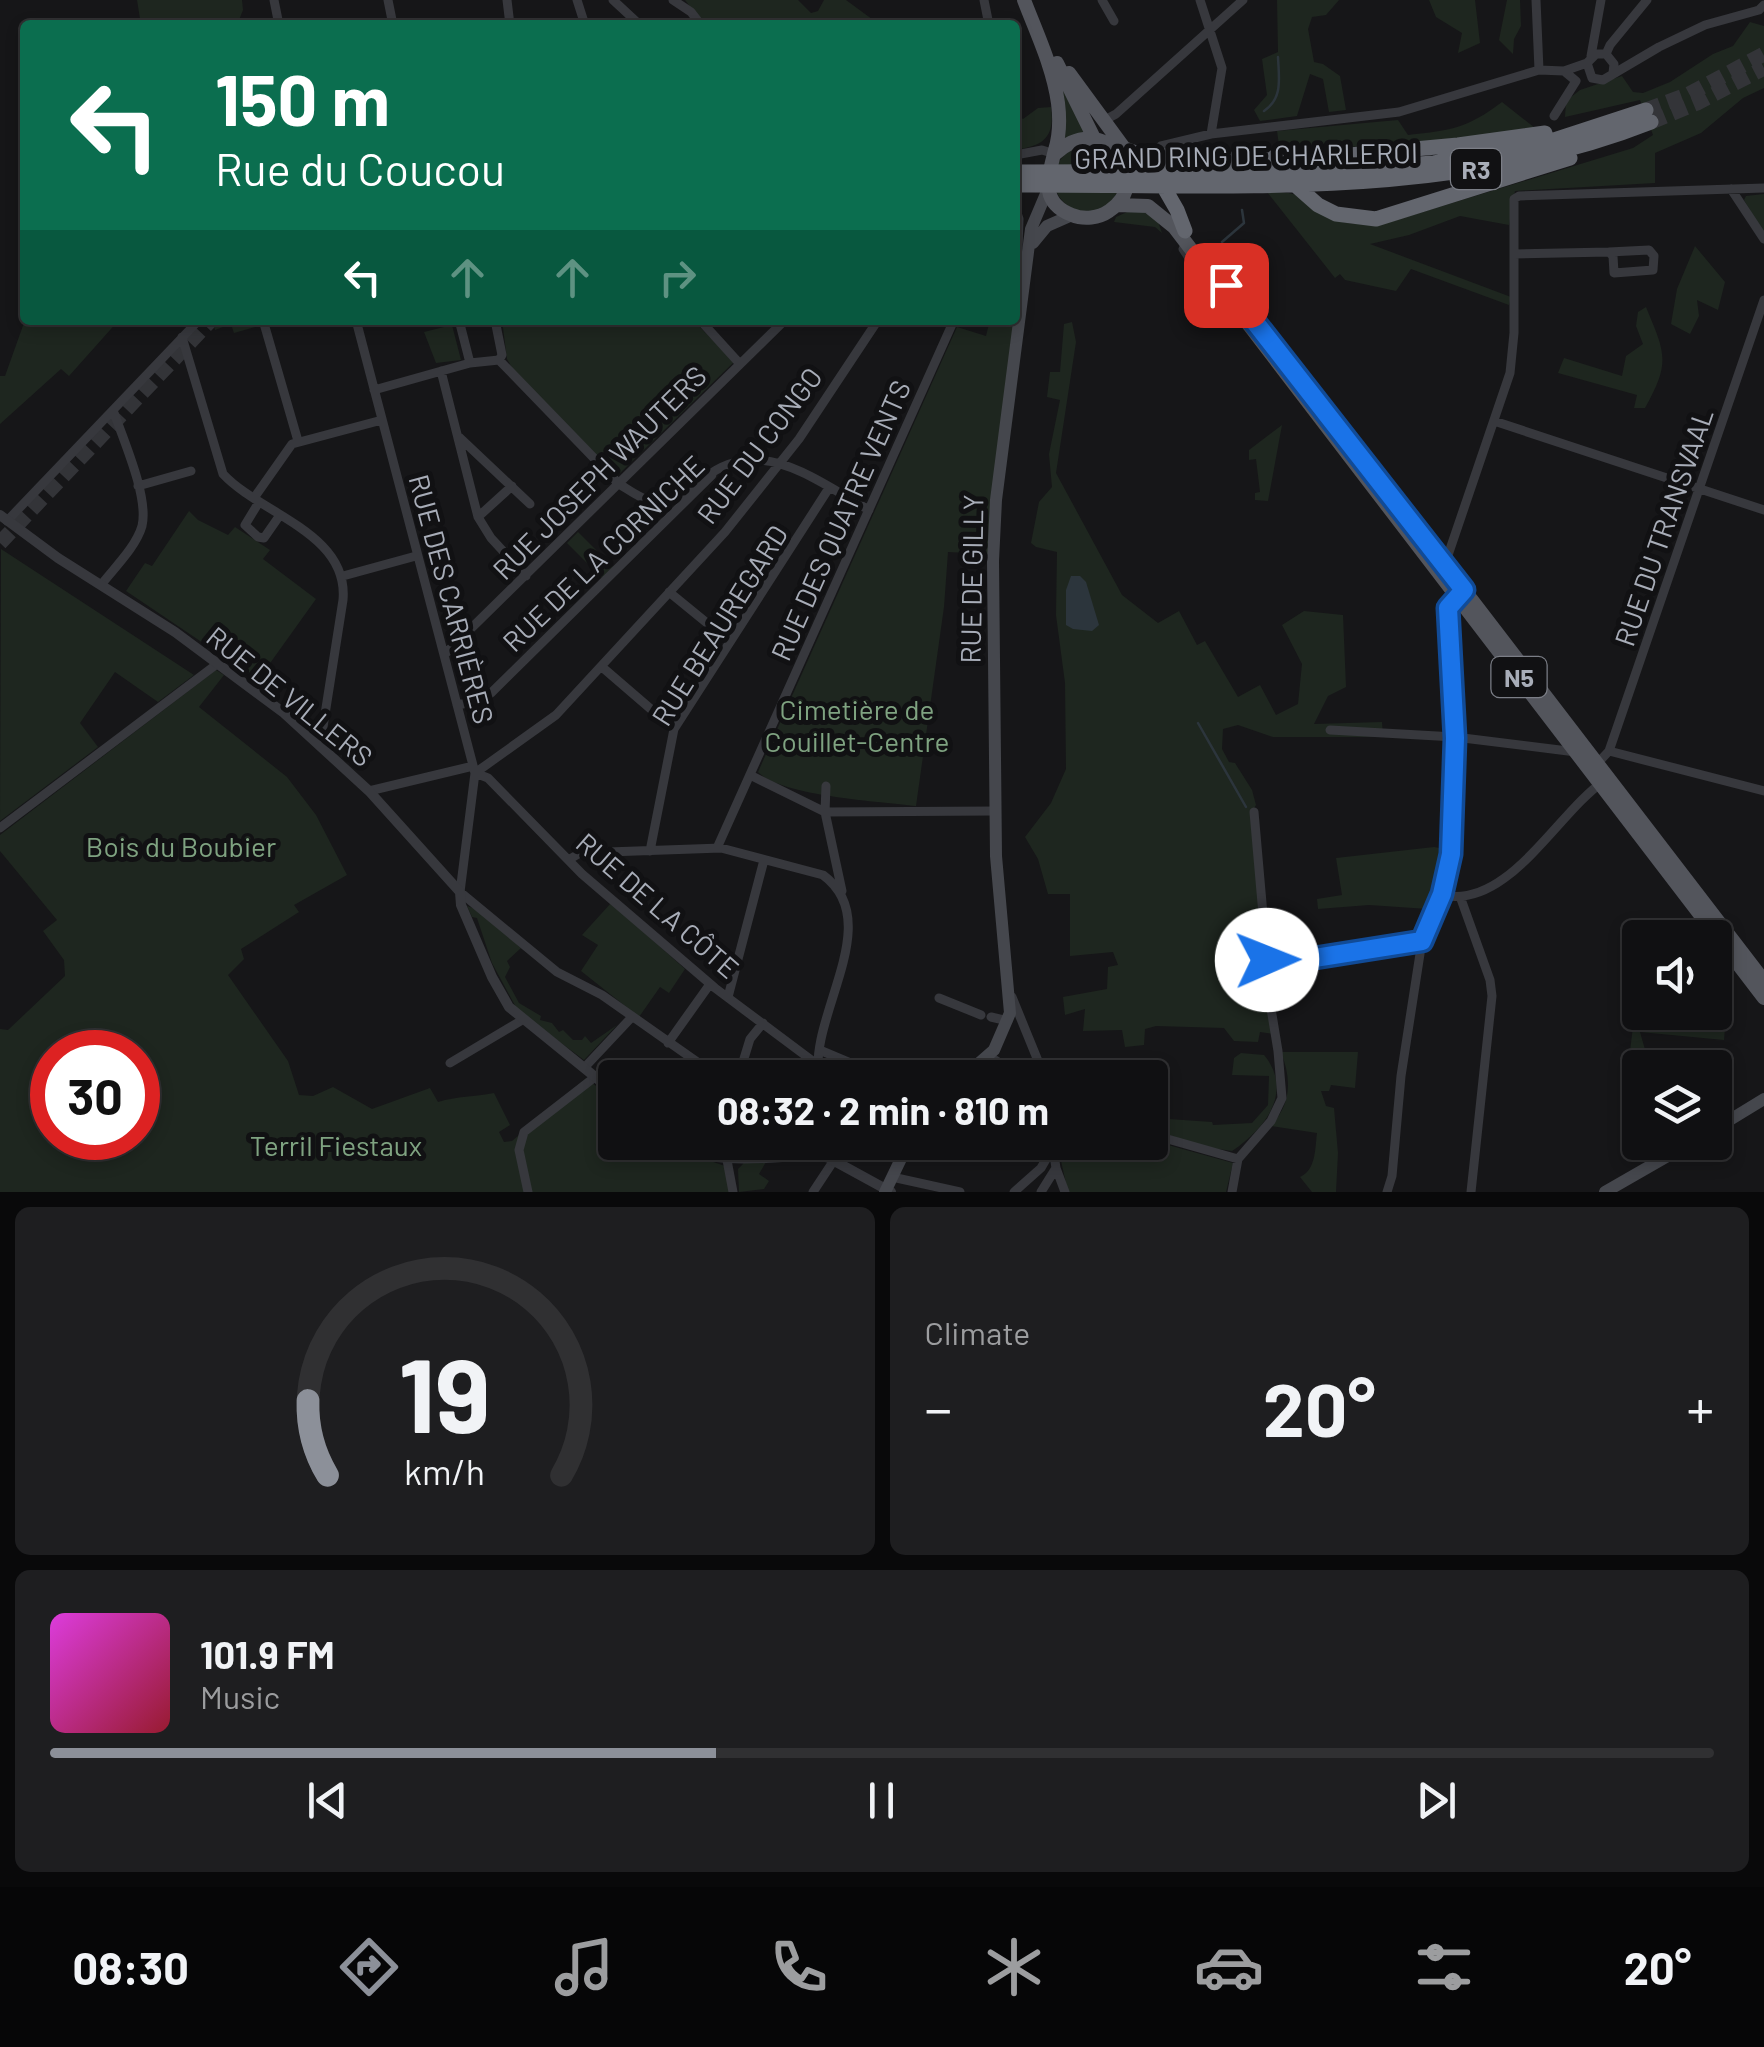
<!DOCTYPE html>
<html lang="en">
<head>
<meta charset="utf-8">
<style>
	body { margin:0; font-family:Barlow,sans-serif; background:#1e1e20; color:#f1f3f6; height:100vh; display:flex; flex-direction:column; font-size:38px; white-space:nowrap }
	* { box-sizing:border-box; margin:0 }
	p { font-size:32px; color:#9c9d9f }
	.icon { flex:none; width:55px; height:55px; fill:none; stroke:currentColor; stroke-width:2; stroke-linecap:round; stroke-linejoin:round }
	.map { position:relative; height:1192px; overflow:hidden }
	.sheet { display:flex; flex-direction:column; gap:15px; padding:15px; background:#09090a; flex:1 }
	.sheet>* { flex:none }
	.banner { position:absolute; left:20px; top:20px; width:1000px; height:305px; border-radius:10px; box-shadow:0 5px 15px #0003,0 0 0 2px #303032; background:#0b6e4f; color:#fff; overflow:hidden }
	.tools { position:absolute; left:1622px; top:920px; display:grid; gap:20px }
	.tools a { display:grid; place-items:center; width:110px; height:110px; border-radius:10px; background:#101012; box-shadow:0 5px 15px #0003,0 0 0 2px #303032; font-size:50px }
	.speed { position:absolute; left:30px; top:1030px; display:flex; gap:20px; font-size:50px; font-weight:700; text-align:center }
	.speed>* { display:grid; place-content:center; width:130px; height:130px; border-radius:50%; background:#101012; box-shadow:0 5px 15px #0003,0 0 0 2px #303032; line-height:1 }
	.speed .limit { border:15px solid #d22; background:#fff; color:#111 }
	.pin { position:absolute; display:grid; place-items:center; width:85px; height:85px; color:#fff; margin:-42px; border-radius:20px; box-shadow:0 5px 15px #0006 }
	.me { position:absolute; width:110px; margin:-55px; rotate:89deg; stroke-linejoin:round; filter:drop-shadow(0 0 8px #0008) }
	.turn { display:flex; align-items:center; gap:35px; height:210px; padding:0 30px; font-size:45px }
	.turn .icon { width:130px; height:130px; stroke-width:2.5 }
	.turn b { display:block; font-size:70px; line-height:85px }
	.lanes { display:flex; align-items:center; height:95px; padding:0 30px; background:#0003; justify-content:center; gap:50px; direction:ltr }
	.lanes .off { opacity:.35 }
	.big { font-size:75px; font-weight:700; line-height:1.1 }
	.sheet .widget { flex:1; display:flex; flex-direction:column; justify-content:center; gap:15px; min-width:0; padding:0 35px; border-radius:15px; background:#1e1e20 }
	.sheet .dial { align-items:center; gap:0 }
	.dial svg { height:260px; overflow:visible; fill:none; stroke:#303032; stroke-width:7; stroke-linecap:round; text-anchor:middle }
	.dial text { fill:#f1f3f6; stroke:none }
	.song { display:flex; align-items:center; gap:30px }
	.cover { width:120px; height:120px; border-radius:15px; background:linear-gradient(135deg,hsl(300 70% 55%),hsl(350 70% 35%)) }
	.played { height:10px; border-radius:5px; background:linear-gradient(90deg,#8c9099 40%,#303032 40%) }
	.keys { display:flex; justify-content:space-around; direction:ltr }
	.heat { display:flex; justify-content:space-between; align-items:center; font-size:55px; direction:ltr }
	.sheet .tiles { flex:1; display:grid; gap:15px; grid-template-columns:1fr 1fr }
	.widget:last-child { grid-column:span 2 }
	.trip { position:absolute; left:598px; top:1060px; width:570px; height:100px; border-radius:10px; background:#101012; box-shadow:0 5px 15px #0003,0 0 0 2px #303032; font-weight:700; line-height:100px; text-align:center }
	.tabs { display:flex; height:160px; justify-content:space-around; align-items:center; background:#060607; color:#9c9d9f }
	.tabs .icon { width:70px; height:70px }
	.tabs .on { color:#8c9099 }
	.tabs b { font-size:45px; color:#f1f3f6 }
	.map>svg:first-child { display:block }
	.green { fill:#1e261f; fill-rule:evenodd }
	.water { fill:#2c353c }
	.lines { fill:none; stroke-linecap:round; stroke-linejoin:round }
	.stream { stroke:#2c353c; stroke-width:2.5 }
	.motorway-tunnel { stroke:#333438; stroke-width:15; stroke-dasharray:15 8; stroke-linecap:butt }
	.minor { stroke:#37383d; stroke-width:9 }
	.tertiary { stroke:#37383d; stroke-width:10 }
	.secondary { stroke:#45474d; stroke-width:12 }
	.primary { stroke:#53555c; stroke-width:14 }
	.motorway { stroke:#63666e; stroke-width:15 }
	.route-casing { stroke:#114b97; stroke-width:25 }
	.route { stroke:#1a73e8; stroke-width:18 }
	.labels { text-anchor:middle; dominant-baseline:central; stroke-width:10; stroke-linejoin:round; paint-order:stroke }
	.shield { fill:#111113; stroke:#7b7e86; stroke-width:2.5 }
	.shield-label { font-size:25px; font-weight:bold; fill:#a8adb8 }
	.street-label { font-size:28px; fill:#a8adb8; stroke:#111113 }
	.park-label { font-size:28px; fill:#7fa381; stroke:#111113 }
</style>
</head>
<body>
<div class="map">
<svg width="1764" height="1192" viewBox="0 0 1764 1192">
	<rect width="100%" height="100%" fill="#161618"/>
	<path class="green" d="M137 0H242L243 10 239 20 211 25H141Z
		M685 0H798L811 13 818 11 824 0H846L880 25H704Z
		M1277 0H1339L1326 15 1312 17 1308 29 1314 62 1323 64 1340 76 1346 110 1329 112 1323 79 1310 74 1297 116 1260 121 1254 110 1267 95 1262 59 1278 52Z
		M1429 0H1475L1480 43 1458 53 1462 33 1436 17Z
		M1507 0H1520L1521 26 1514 39 1513 54 1499 40Z
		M1750 22 1764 26V88L1743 98 1701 133 1655 153V183L1515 191 1509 225 1460 216 1409 235 1370 244 1511 297 1509 305 1411 269 1396 291 1345 280 1340 274 1335 278 1267 192C1310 191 1294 200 1325 216 1343 225 1364 225 1383 224L1633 148 1653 135 1640 100 1565 117 1566 101 1580 90 1622 76 1633 92 1643 93 1670 82 1713 54 1733 46Z
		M1059 82 1087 134 1063 141Z
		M1502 102 1535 128 1458 139 1280 152 1277 131 1398 120 1408 135C1452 130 1466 129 1502 102Z
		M1051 107C1055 137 1044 146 1015 150V112L1023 119 1038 108Z
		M1054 179a33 33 0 1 1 66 0a33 33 0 1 1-66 0Z
		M1764 194V234L1744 200 1746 196Z
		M1136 208 1157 219 1162 233 1155 227 1114 222 1116 217Z
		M1695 246 1725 282 1718 310 1697 300 1699 316 1690 334 1671 324 1677 289Z
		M1646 307C1665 353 1671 362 1645 408H1634L1637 395 1558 373 1564 358 1622 376 1626 356 1643 344 1636 326 1638 312Z
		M25 320H119L69 376 61 369 0 424V376H5Z
		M207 320H258L259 326 234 333 231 324 215 330 213 321 205 322Z
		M502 320H693L734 362 617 476 514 371 507 359Z
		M990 320H1014L989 554 948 552 944 607 916 806C877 801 782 796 758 772L957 327 986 336Z
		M1072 322 1076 342 1056 473 1122 595 1158 623 1179 611 1197 645 1205 641 1238 697 1260 685 1276 715 1298 704 1302 664 1282 625 1304 611 1343 615 1346 687 1328 696 1314 724 1382 722 1383 737H1273L1238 725 1223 729 1222 749 1229 762 1235 763 1252 790 1256 805 1251 813 1274 1034 1260 1032 1258 1042 1234 1041 1224 1028 1156 1026 1145 1029 1144 1045 1125 1047 1122 1030 1083 1031 1085 1009 1065 1015 1063 997 1107 989 1108 967 1118 965 1113 952 1070 956V894H1048L1038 859 1025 837 1051 803 1066 769 1065 683 1056 615 1057 552 1036 547 1031 543 1039 502 1052 487 1049 454 1060 400 1047 397 1050 372H1060L1064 324Z
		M452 325 461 360 436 363 424 332Z
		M1282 425 1268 501 1255 500V493L1260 492 1256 459 1249 460V450Z
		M189 511 198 520 228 535 235 527 270 550 263 559 316 599 258 680 126 591 145 563 152 566Z
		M578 532 615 569 604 580 567 543Z
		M1 549 194 675 158 702 115 672 80 723 98 747 0 821Z
		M216 670 224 675 199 707 287 777 316 815 347 875 294 905 299 912 241 949 244 959 228 975 288 1061 299 1095 313 1096 333 1087 372 1109 430 1088 438 1102C457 1096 475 1097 494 1093L510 1125 499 1132 504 1142 512 1141 586 1078 615 1101V1142L670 1143 681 1151 725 1166 730 1192H0V1029L8 1030 65 976 64 960 43 931 57 920 0 851V835ZM52 1052H138V1138H52Z
		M1434 847 1445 849 1443 874 1428 909 1369 905 1318 909 1317 899 1342 895 1336 858Z
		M611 903 685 969 669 993 660 987 639 1017 581 971 598 945 582 935Z
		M467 906 476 909 521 948 507 961 510 967 505 977 519 1003 541 1016 540 1020 552 1023 559 1032 563 1030 573 1040H582L585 1036 591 1043 617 1025 584 1060 518 1011 492 963 477 918 472 917Z
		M1652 1022 1725 1028 1724 1040 1640 1032 1650 1067 1640 1068V1095L1623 1106 1633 1027Z
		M1281 1052H1358L1355 1088 1331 1085 1329 1091H1321L1326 1106 1334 1108 1338 1153 1336 1192H1312L1300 1177C1316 1170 1315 1149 1317 1133L1271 1126C1291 1104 1292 1080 1281 1052Z
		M1241 1053 1264 1055C1294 1091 1266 1128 1232 1151L1205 1147 1151 1129 1154 1118 1212 1122 1213 1125 1252 1123 1268 1105 1269 1076 1232 1075 1234 1058Z
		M1150 1140 1233 1163 1226 1192H1068L1057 1143 1150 1142Z
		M766 1162 759 1174 769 1181 764 1189 739 1192 738 1169 744 1163Z"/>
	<path class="water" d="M1071 576H1080L1086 582 1099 625 1092 631 1073 629 1066 625V590Z"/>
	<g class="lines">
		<path class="stream" d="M1264 111C1283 98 1279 79 1278 57
			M1222 242 1244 223 1242 210
			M1198 723 1246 807"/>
		<path class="motorway-tunnel" d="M1646 110 1689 94 1764 54
			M1651 122 1697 103 1764 68
			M0 543 211 320"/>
		<path class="minor" d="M274 0 279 25
			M388 0 393 25
			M507 0 510 25
			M577 0 585 25
			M613 0 640 25
			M673 0 691 12 701 25
			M984 0 989 25
			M1102 0 1114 21
			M1200 0 1222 68 1211 134
			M1536 0 1539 70
			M1606 54 1610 45 1647 0
			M1591 56 1601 0
			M1613 73 1614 64 1606 54H1596L1587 63 1592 78 1603 80 1659 47 1705 25 1759 10 1764 5
			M1554 116 1576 81 1564 71
			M1103 121 1116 114 1243 0
			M1015 155 1042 150 1055 154
			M1149 156 1161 146 1211 134 1399 112 1539 70 1564 71 1587 63
			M1731 189 1764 239
			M1015 207 1019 219 1017 276 1024 282
			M1183 249 1200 274
			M1514 254 1609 252 1613 256 1614 273 1653 270 1654 256 1649 250 1609 252
			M263 320 298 441
			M356 320 475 773 460 892 557 972 602 995 720 1078
			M459 320 470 363
			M700 320 740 364
			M182 337 223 474C260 514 349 533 343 600L320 746
			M499 360 619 484C631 491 646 503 661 502 691 500 708 458 757 460 795 461 836 492 869 510
			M441 371 478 517 491 538 526 576
			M374 390 470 363 499 360 502 355 495 320
			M1494 421 1764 510
			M459 437 530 504
			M138 486 191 471
			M254 498 292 444 382 420
			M259 502 245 525 258 537 264 538 280 515
			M478 517 512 486
			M7 521 199 320
			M1445 564 1510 373 1514 333V199L1519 196 1764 188
			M343 576 416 556
			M101 585C114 568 136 547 142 526 149 497 123 439 113 410
			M669 592 729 641
			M444 655 785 320
			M602 667 674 729
			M457 705 479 701 491 693 712 475
			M1330 730 1455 737 1576 752
			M1609 751 1764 791
			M1595 766 1609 751 1764 300
			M475 773 556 715 725 532 799 439 878 320
			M475 773 488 778 582 874 715 988 818 1065
			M752 776 825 812 995 811
			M826 786 825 812 842 891
			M369 791 473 766
			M0 828 217 664
			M717 848 954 320
			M650 851 674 729 829 488
			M570 859 580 853 721 848 823 875C887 922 808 1016 819 1078
			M1442 895C1508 910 1557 813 1604 781
			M1461 899 1490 980 1492 996 1471 1192
			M1264 966 1422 941
			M728 997 764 860
			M1012 997 1045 1078
			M939 998 981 1015
			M991 1017 1008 1021
			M668 1043 710 984
			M822 1051 886 1078
			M989 1056 1023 1078
			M450 1063 524 1019
			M584 1068 631 1018
			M738 1078 750 1039 763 1023
			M1150 1134 1238 1159
			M816 1142 825 1157
			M1034 1142 1052 1149
			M1052 1142 1056 1168 1065 1192
			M727 1160 733 1192
			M892 1177 960 1192
			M528 1192 519 1150 524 1132 595 1077
			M813 1192 846 1142
			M1014 1192 1041 1168 1052 1149
			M1041 1192 1056 1168
			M1232 1192 1238 1159 1271 1121 1282 1098 1278 1051 1264 966 1267 960 1254 812
			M1387 1192 1392 1176 1401 1076 1422 941 1442 895 1451 854 1455 737 1448 608 1458 595"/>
		<path class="tertiary" d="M0 515 58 558 175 632 284 713 369 791 460 892 461 905 492 977 509 1007 615 1093
			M676 1142C709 1168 777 1156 817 1155L829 1158 891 1192"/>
		<path class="secondary" d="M1033 243 1047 226 1072 215
			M962 1078 994 1050 1010 1013 996 856 993 561 996 500 1031 229 1048 189
			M1715 1129 1764 1099
			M885 1192 909 1142
			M1605 1192 1692 1142"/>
		<path class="primary" d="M1024 0C1037 34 1053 67 1058 103 1060 119 1060 134 1055 150 1049 175 1038 202 1072 215 1084 220 1099 218 1109 211 1156 180 1104 107 1055 154
			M1057 63 1094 138
			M1069 73 1124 148 1148 157
			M1117 205 1148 206 1174 227 1764 998
			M1346 436 1764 981"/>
		<path class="motorway" d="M1148 157 1177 155
			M1259 157 1295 160 1458 145 1545 133
			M1165 162 1237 159 1271 167
			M1015 172 1311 171 1434 163 1545 143 1646 110
			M1158 177 1177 210 1185 231
			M1293 183 1318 205 1336 214 1376 219 1570 158
			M1015 185C1227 184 1449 202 1651 122"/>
	</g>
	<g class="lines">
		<g class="route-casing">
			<path id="route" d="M1226 285 1464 590 1448 608 1455 738 1451 854 1442 894 1422 941 1264 966 1267 960"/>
		</g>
		<use href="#route" class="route"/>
	</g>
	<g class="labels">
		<g class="shield">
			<rect x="1451" y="149" width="50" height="40" rx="8"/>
			<rect x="1491.5" y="657" width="55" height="40" rx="8"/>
		</g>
		<g class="shield-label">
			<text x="1476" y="169">R3</text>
			<text x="1519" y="677">N5</text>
		</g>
		<g class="street-label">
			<text transform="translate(1246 155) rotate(-1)">GRAND RING DE CHARLEROI</text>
			<text transform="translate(759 445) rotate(-53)">RUE DU CONGO</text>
			<text transform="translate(599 472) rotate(-45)">RUE JOSEPH WAUTERS</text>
			<text transform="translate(840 520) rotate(-66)">RUE DES QUATRE VENTS</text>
			<text transform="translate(1663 527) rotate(-71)">RUE DU TRANSVAAL</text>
			<text transform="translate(603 553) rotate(-44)">RUE DE LA CORNICHE</text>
			<text transform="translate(971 579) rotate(-89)">RUE DE GILLY</text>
			<text transform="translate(452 599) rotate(75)">RUE DES CARRIÈRES</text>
			<text transform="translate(719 625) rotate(-58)">RUE BEAUREGARD</text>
			<text transform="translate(290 696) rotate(39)">RUE DE VILLERS</text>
			<text transform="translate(658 905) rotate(41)">RUE DE LA CÔTE</text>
		</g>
		<g class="park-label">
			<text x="857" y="709">Cimetière de<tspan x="857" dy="32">Couillet-Centre</tspan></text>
			<text x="181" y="846">Bois du Boubier</text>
			<text x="336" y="1145">Terril Fiestaux</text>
		</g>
	</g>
</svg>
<div class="tools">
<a><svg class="icon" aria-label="sound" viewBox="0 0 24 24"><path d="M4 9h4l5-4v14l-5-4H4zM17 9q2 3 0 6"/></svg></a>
<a><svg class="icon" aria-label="layers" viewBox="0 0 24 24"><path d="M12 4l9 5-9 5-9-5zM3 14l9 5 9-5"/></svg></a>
</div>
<div class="speed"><div class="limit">30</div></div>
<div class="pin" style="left:1226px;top:285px;background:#d93025"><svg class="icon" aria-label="arrive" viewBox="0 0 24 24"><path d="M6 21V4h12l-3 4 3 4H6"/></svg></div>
<svg class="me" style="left:1267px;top:960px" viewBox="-20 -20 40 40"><circle r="19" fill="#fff"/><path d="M0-13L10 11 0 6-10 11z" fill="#1a73e8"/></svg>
<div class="trip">08:32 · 2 min · 810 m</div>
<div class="banner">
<div class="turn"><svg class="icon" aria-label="left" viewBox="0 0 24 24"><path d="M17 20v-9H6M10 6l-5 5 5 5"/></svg><div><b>150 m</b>Rue du Coucou</div></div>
<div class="lanes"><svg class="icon" aria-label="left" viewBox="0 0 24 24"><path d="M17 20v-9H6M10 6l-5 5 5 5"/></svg><svg class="icon off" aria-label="ahead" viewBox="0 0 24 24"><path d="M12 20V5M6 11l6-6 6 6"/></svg><svg class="icon off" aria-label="ahead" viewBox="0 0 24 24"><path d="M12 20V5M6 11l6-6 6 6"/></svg><svg class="icon off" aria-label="right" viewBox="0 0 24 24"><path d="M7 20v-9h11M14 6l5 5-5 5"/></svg></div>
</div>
</div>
<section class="sheet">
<div class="tiles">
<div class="widget dial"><svg viewBox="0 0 100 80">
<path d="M14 69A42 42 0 1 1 86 69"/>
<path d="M14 69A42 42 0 0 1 8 46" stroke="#8c9099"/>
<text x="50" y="56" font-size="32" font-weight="700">19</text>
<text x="50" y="72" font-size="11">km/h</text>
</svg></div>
<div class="widget"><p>Climate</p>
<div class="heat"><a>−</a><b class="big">20°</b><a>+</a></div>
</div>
<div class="widget">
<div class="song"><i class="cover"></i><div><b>101.9 FM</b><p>Music</p></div></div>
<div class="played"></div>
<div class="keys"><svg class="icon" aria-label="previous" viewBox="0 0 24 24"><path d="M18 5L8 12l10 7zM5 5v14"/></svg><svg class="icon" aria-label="pause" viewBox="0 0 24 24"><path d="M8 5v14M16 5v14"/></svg><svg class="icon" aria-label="next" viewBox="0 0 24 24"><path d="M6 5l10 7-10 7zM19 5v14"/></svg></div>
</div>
</div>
</section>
<nav class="tabs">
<b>08:30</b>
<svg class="icon on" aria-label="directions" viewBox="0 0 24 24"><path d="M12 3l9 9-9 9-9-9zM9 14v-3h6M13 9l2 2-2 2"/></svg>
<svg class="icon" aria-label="music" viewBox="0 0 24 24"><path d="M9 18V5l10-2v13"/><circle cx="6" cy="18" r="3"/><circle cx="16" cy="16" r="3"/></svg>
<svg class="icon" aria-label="phone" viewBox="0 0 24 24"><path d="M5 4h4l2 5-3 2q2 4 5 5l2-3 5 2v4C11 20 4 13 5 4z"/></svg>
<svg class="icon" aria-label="climate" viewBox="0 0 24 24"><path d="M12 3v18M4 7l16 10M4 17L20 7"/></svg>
<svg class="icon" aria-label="car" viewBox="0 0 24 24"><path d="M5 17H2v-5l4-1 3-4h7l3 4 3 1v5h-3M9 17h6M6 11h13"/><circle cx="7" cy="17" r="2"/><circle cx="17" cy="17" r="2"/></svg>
<svg class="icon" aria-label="filters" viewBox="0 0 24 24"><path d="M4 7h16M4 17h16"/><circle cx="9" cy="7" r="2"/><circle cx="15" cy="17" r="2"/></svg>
<b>20°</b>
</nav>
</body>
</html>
